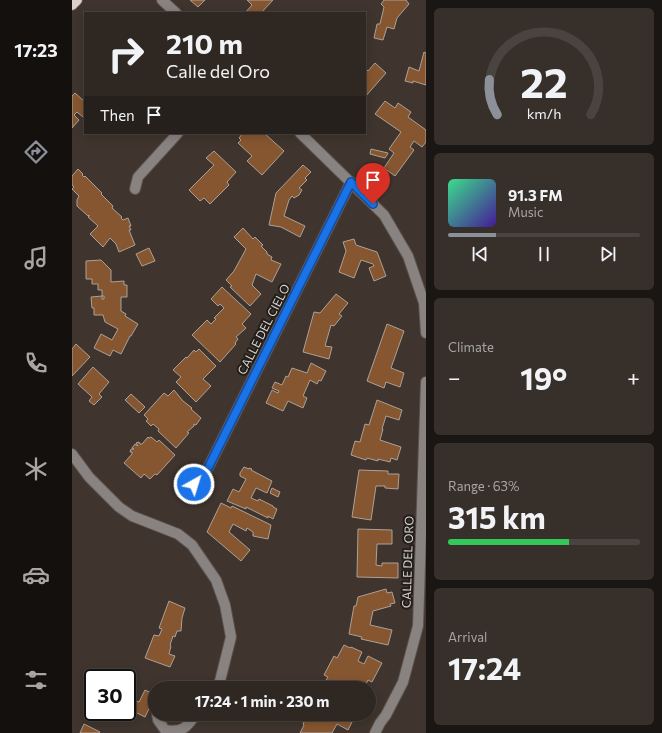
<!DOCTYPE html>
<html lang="en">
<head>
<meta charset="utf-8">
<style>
	body { margin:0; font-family:Commissioner,sans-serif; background:#37302a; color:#f1f3f6; height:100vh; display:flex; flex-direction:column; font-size:15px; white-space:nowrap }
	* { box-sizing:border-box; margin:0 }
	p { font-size:13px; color:#a7a6a5 }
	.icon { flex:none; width:22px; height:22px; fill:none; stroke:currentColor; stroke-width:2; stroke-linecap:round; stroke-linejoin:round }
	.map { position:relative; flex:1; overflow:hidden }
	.drawer { display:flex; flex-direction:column; gap:8px; padding:8px; background:#1a1613; width:236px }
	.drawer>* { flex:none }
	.banner { position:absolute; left:12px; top:12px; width:282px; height:122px; border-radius:0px; box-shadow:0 2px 10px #0003,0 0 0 1px #4a4440; background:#2f2822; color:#f1f3f6; overflow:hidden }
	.speed { position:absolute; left:12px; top:669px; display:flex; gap:8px; font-size:20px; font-weight:700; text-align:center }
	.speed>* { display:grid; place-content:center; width:52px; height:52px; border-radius:50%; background:#2f2822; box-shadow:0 2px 10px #0003,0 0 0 1px #4a4440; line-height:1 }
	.speed .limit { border:2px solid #111; border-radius:6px; background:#fff; color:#111 }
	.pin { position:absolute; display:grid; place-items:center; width:34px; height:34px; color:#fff; margin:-41px -17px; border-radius:50% 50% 50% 0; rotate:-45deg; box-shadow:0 0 4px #0007 }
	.pin .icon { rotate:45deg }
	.me { position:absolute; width:44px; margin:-22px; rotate:39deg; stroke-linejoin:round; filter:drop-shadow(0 0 3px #0008) }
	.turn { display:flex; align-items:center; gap:14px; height:84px; padding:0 16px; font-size:18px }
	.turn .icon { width:52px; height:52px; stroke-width:2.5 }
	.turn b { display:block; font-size:28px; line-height:34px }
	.then { display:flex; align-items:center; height:38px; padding:0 16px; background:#0003; gap:8px; font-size:15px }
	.big { font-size:30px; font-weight:700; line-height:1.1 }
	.drawer .tile { flex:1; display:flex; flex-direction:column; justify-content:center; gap:6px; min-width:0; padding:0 14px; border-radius:6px; background:#37302a }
	.drawer .dial { align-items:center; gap:0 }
	.dial svg { height:104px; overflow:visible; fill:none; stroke:#4a4440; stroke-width:7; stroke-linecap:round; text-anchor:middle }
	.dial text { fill:#f1f3f6; stroke:none }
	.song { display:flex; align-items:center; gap:12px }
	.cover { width:48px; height:48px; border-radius:6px; background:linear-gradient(135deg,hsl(150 70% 55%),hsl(260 70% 35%)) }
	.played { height:4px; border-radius:2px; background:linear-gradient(90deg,#8c9099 25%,#4a4440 25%) }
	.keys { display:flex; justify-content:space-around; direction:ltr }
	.heat { display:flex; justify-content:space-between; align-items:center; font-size:22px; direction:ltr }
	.charge { height:6px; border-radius:3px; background:linear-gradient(90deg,#34c759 63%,#4a4440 0) }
	.trip { position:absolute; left:76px; top:681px; width:228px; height:40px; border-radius:20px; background:#2f2822; box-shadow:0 2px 10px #0003,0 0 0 1px #4a4440; font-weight:700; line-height:40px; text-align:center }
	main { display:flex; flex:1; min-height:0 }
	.menu { display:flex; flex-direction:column; width:72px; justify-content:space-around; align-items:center; background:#13100e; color:#a7a6a5 }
	.menu .icon { width:28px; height:28px }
	.menu .on { color:#8c9099 }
	.menu b { font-size:18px; color:#f1f3f6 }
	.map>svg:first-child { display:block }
	.building { fill:#865630; stroke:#aca198 }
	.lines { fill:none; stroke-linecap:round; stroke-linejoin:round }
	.minor-casing { stroke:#5b514b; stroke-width:12 }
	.major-casing { stroke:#5b514b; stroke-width:12 }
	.minor { stroke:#888380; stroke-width:10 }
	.major { stroke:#d9cfc8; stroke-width:10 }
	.route-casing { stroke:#114b97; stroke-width:10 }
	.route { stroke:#1a73e8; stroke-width:7 }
	.labels { text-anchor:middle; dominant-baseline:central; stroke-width:4; stroke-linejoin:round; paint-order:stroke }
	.street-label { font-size:12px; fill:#d8d2ce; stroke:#221e1a }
</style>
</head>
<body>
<main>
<nav class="menu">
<b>17:23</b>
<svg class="icon on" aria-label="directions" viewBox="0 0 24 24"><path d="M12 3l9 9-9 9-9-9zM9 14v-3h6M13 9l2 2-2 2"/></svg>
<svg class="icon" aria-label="music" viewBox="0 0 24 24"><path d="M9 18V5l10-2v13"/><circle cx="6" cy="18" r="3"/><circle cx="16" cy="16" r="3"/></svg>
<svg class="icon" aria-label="phone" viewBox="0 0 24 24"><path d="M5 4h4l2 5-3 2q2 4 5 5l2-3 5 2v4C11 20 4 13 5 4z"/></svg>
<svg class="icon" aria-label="climate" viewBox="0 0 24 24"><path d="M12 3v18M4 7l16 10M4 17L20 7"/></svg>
<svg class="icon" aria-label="car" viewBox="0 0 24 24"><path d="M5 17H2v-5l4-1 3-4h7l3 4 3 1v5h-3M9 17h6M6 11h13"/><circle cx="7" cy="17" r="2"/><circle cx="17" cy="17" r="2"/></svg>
<svg class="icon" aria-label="filters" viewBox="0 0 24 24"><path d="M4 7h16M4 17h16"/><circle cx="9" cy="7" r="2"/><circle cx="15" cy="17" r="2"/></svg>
</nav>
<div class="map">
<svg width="354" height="733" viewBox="0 0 354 733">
	<rect width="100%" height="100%" fill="#3f352e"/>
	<path class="building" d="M118 0H133L126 7Z
		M175 0H201L189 13H173L180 5Z
		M312 0H334L337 4 325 18 322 29 315 27 311 40 302 38 305 24H308L312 7 309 4Z
		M352 52 354 53V85L341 81V83L333 81 337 67 347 71Z
		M303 63 314 73 293 97V68L296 71Z
		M3 93 13 102V114L11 117 5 112 2 115 7 120 0 128V96Z
		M313 101 323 108 326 103 339 112 336 117 354 130V142L350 147 342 141 338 147 342 150 323 176 312 168 322 153 317 149 329 132 303 114Z
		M171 133H192L212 151 190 175 175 161 180 156 166 143 169 140 167 138Z
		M299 149 316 153 315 155 313 158 298 154Z
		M142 151 164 172 155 182 157 185 138 204 132 198 128 201 117 190 142 165 134 158Z
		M231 165 239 172 233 178 235 180 227 188 230 190 227 195 222 198 220 196 217 200 212 216 233 226 228 237 209 227 197 225 204 193Z
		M6 169 11 174 10 175 12 177 13 176 30 193 29 194 41 206 40 208 50 217 49 218 51 220 56 218 59 226H57L59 230H57L63 245 47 252 44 244 38 238 31 247 18 234 26 226 16 217 17 216V215L16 216 5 206V200L7 196 0 189 2 187 0 185V176Z
		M171 228 181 239 183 237 191 245 189 246 195 252V254L200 257 199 260 209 264 200 282 184 274 180 285 189 294 178 306 158 287 160 286 154 280 162 271 174 249 162 237Z
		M282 239 284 245 305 252 314 276 302 281 297 268 302 266 301 264 289 260 282 278 267 272 274 251 271 242Z
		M77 248 83 261 70 266 64 254Z
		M29 260 39 270V282L52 281V285H55V297H49V311L54 314 53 316 66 324 59 336H58L49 354 41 350 38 356 22 348 29 334 40 340 46 329 33 322 31 315H22V308H20L19 297 30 296V299H32V296H30V290H26V284H20V279H14V261Z
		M150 287 179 314 170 324 174 328 164 337 166 339 163 343 164 344 148 362 120 335 135 320 139 324 144 319 142 318 152 308 148 304 146 306 139 299Z
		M264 294 276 303 267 314 270 316 262 326 259 325 253 346 260 347 257 359 231 352 242 312 248 313Z
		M315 324 332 331 319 368 332 373 328 387 314 382 312 388 295 381Z
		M4 344 18 357 0 376V349Z
		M127 349 144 366 131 379 139 386 124 402 104 382 109 377 101 370 114 357 115 358 122 350 124 352Z
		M239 363 254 371 249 381 247 380 245 384 238 380 231 396 235 398 231 408 216 401 211 411 194 403 200 390 206 393 207 391 200 388 203 382 210 385 214 376 216 377 220 368 235 373Z
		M21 367 37 382 27 394 30 397 22 405 17 401 20 397 6 384Z
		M102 390 111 401 120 408 119 409 129 418 124 425 122 424V426L115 432 117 433 104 448 86 431 87 429 81 424 79 426 74 421 76 419 72 415 92 393 96 396Z
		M59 394 73 407 67 413 53 400Z
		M305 400 330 410 327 420 314 416 310 429H311L308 440 329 447 325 460 319 458 318 462 306 459V461L295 458 294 460 279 455 283 441 288 442 293 424 297 425Z
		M76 437 77 438 79 437 85 442 87 440 103 455 85 475 83 474 78 479 72 474 69 478 52 463 60 454V452H58L59 449H62L60 448 63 444 66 446 64 443 67 442 68 444H70Z
		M172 467 177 469V468L180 469 179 470 200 481 195 493 184 488 179 498 186 501 187 499 201 506V507L205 509 201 519 196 516V518L174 507V509L155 501 161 489 167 492 174 479 168 476V473Z
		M287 470 316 471V474H327L326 489 313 488V486H304L299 520 280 517Z
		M200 488 208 492 206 497 198 493Z
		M149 503 159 508 160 506 199 525 196 539 181 536V532L175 528 174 531 161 524 157 532 178 550 169 561 135 532Z
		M286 529 320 530V544H305L304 565 310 566V563H326V578L285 577Z
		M314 589 315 593 320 592 323 603 318 604 319 606 301 611 298 625 320 630 316 645 289 639 290 637 277 634 282 606H284L286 597Z
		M97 601 113 608 110 618 109 631H105L103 637 101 636 98 645 99 646 97 654 103 656 98 667 73 658 82 635 87 636 90 629 87 628Z
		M272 645 278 648 279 647 290 652 286 661 292 664 296 656 310 663 300 682 296 680 292 688H256L251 685 256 677 252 675 262 656 265 658Z
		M73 690 83 695V696L73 717 59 710 64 701 67 702Z
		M236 714H284L276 730 265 724 260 733H228L232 725 231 724Z
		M12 724 28 732 27 733H8Z"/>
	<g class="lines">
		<g class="minor-casing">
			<path id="minor" d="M90 0 104 13
				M228 133 312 215 336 256 352 303 354 333
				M63 189 66 177 106 133
				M0 454 17 477 47 507 60 516 106 534 120 545 144 580 153 605 159 637 148 681 144 688
				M122 485 130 480 279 182
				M85 714 86 720 93 730C111 733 115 727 124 714
				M303 733 308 723 314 715 331 682 346 626 354 382"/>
		</g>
		<g class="major-casing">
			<path id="major" d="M0 5 5 0"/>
		</g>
		<use href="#minor" class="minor"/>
		<use href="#major" class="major"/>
	</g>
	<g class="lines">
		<g class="route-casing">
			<path id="route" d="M122 484 130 480 279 182 301 204"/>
		</g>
		<use href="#route" class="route"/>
	</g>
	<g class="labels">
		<g class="street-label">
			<text transform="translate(191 329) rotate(-63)">CALLE DEL CIELO</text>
			<text transform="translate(335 562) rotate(-88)">CALLE DEL ORO</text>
		</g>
	</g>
</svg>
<div class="speed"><div class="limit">30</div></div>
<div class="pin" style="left:301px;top:204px;background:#d93025"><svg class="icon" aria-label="arrive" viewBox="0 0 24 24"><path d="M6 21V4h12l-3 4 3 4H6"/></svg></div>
<svg class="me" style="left:122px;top:484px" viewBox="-20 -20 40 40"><circle r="17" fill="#1a73e8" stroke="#fff" stroke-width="3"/><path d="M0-11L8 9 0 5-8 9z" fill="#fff"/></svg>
<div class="trip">17:24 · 1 min · 230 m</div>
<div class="banner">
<div class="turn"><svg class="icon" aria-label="right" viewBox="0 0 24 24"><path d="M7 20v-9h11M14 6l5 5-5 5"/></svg><div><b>210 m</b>Calle del Oro</div></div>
<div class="then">Then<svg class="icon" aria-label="arrive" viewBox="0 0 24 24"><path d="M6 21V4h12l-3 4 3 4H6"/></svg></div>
</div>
</div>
<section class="drawer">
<div class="tile dial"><svg viewBox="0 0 100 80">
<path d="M14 69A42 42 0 1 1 86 69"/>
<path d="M14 69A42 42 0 0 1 8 42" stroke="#8c9099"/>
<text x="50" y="56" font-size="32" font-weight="700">22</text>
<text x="50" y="72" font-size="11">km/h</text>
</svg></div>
<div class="tile">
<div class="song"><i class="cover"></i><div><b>91.3 FM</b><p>Music</p></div></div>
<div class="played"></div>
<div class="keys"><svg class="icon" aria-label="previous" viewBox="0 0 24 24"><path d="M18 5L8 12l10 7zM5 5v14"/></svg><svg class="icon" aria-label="pause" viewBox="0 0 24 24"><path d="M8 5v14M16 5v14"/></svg><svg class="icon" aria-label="next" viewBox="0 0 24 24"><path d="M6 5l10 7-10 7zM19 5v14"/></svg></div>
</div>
<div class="tile"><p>Climate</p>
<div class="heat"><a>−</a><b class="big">19°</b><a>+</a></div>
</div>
<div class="tile"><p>Range · 63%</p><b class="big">315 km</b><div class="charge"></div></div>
<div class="tile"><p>Arrival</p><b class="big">17:24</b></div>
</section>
</main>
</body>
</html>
